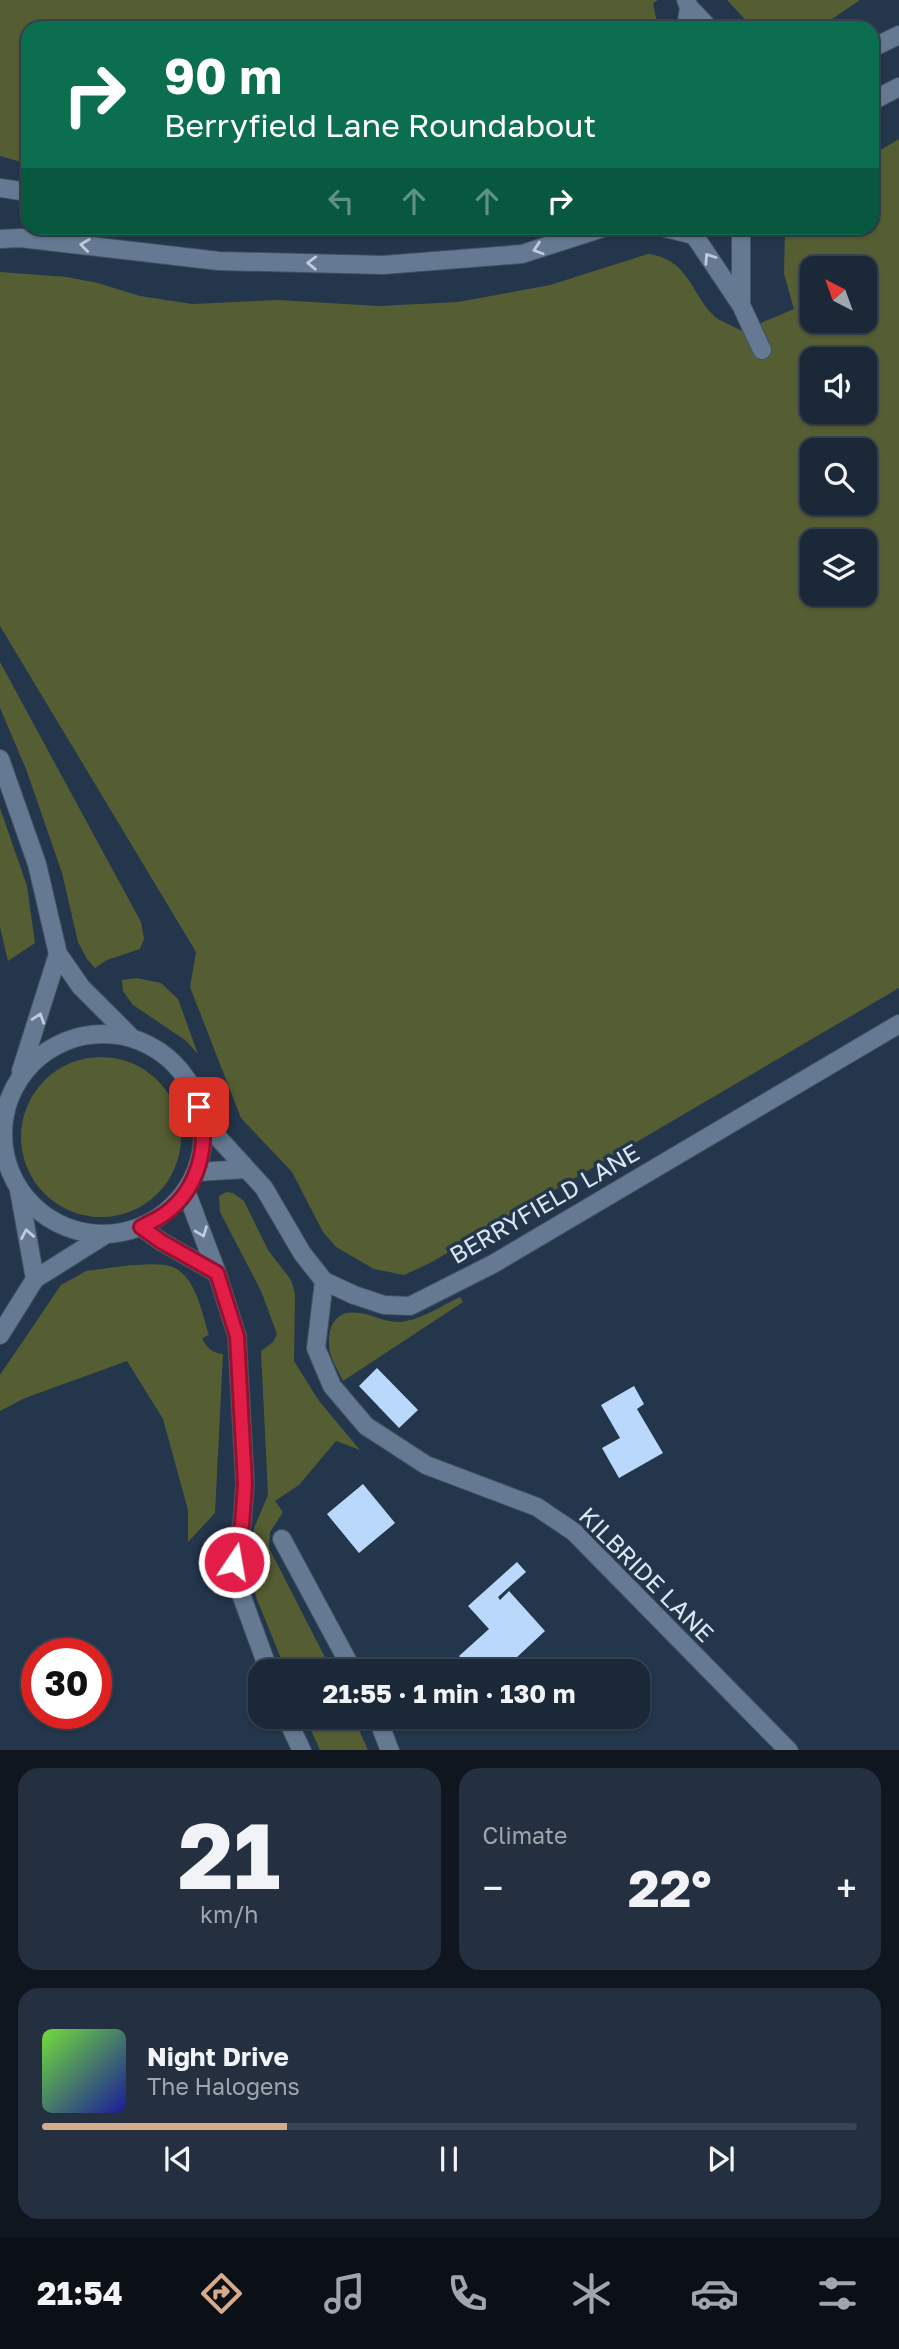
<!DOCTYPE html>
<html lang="en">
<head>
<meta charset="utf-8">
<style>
	body { margin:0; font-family:"Golos Text",sans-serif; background:#243040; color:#f1f3f6; height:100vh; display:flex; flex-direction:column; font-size:26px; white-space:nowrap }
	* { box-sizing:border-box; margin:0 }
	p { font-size:23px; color:#a0a6ae }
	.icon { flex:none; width:38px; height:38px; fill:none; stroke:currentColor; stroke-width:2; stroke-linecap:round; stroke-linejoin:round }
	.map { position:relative; height:1750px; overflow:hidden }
	.sheet { display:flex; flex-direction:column; gap:18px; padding:18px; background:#0f161f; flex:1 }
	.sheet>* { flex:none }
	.banner { position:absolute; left:21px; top:21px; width:858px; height:214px; border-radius:21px; box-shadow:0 2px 5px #0004,0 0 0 2px #394453; background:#0b6e4f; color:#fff; overflow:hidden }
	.needle { width:46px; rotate:319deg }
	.fabs { position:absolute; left:800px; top:256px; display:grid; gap:14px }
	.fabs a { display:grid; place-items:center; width:77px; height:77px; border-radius:14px; background:#1b2838; box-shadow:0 2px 5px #0004,0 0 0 2px #394453; font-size:35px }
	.speed { position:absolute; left:21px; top:1638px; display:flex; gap:14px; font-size:35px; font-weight:700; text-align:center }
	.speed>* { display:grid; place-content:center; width:91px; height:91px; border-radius:50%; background:#1b2838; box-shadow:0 2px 5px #0004,0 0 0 2px #394453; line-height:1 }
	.speed .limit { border:10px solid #d22; background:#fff; color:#111 }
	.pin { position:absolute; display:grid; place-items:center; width:60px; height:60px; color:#fff; margin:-30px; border-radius:14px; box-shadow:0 4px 10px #0006 }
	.me { position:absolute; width:77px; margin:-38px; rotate:12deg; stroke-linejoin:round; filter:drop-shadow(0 0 5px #0008) }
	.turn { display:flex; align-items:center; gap:24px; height:147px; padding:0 28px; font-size:32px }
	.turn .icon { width:91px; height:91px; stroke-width:2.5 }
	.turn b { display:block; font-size:49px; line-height:60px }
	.lanes { display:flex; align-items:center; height:66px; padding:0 28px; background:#0003; justify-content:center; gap:35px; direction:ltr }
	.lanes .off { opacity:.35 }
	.big { font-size:52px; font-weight:700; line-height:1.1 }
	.sheet .widget { flex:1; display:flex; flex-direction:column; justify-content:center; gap:10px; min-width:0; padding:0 24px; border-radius:21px; background:#243040 }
	.sheet .dial { align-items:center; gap:0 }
	.dial b { font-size:91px; line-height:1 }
	.song { display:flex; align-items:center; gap:21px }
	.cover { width:84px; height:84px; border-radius:10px; background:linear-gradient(135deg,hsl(100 70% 55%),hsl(240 70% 35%)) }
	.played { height:7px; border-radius:4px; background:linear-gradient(90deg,#d6ab8b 30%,#394453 30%) }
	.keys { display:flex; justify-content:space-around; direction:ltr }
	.heat { display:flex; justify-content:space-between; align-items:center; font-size:38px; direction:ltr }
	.sheet .tiles { flex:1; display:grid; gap:18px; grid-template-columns:1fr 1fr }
	.widget:last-child { grid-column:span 2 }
	.trip { position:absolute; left:248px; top:1659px; width:402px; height:70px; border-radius:21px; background:#1b2838; box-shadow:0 2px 5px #0004,0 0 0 2px #394453; font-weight:700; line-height:70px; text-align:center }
	.menu { display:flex; height:112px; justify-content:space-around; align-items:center; background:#0b1016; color:#a0a6ae }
	.menu .icon { width:49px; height:49px }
	.menu .on { color:#d6ab8b }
	.menu b { font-size:32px; color:#f1f3f6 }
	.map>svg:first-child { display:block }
	.green { fill:#555d33; fill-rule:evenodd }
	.building { fill:#bad8fc }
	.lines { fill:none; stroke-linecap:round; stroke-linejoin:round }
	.minor-casing { stroke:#425163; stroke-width:20 }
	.minor { stroke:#657992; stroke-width:18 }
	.oneway { stroke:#becbdc }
	.route-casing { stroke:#92132f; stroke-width:18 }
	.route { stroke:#e11d48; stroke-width:12 }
	.labels { text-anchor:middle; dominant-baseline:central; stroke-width:7; stroke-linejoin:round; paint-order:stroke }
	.street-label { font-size:24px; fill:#dbe6f4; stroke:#24364b }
</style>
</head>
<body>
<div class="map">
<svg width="899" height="1751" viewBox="0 0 899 1751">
	<rect width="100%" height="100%" fill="#24364b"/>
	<path class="green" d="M0 0H658L653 3 658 28H28V164L0 156Z
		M727 0H860L819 28H753Z
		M899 139V988L430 1263 404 1275 374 1269 336 1247 323 1232 292 1172 241 1118 190 987 196 952 0 626V272L67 277 98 283 140 296 192 304 278 300 379 306 458 302 550 285 648 254C688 259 690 291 713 315 720 322 734 326 742 331L794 309 784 274 785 231 788 228H872V155ZM812 268H864V320H812ZM812 359H864V411H812ZM812 450H864V502H812ZM812 541H864V593H812Z
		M0 662 141 922 144 939 140 949 107 960 95 968 87 959 78 942 62 873 26 769 0 708Z
		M0 808 27 886 35 943 8 961 0 927Z
		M136 978 161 983 178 999 198 1054 185 1040 133 1005 123 991 122 980Z
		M21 1137a80 80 0 1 1 160 0a80 80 0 1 1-160 0Z
		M226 1192 233 1193 244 1201 268 1250 291 1280 295 1294 294 1361 319 1401 360 1450 336 1441 299 1485 275 1501 283 1512 270 1532 269 1548 332 1671H286L256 1597 249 1555 254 1528 268 1495 261 1351 273 1342 277 1334 261 1291 220 1212 219 1196Z
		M131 1265C145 1265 163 1262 175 1268 197 1280 202 1314 209 1335L202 1338C207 1348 212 1353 223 1354L215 1513 188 1542V1510L163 1419 127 1361 25 1398 0 1411V1375L61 1285 86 1271Z
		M460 1297 463 1302 343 1381C339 1373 334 1364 331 1356 325 1334 332 1308 359 1313 375 1315 389 1325 406 1321 426 1317 443 1305 460 1297Z
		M305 1717H353L368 1750H320Z"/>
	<path class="building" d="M377 1368 418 1410 399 1428 359 1386Z
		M634 1386 644 1404 637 1409 663 1453 619 1478 602 1448 620 1438 601 1405Z
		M363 1484 395 1523 359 1553 327 1514Z
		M517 1562 526 1572 498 1597 500 1600 509 1591 545 1631 502 1671H473L459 1656 489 1629 468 1606Z"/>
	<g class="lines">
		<g class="minor-casing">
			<path id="minor" d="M686 0 689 7 709 28
				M686 28 689 7
				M872 48 899 35
				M872 101 899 87
				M0 188 28 192
				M665 228 694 235 741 305 762 350
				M0 239 20 238 219 261 383 265 522 254 603 228
				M741 305V228
				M0 759 37 864 58 954 81 987 131 1037
				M3 1134a100 100 0 1 1 200 0a100 100 0 1 1-200 0Z
				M21 1071 58 954
				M203 1121 264 1188 302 1253 324 1281 354 1295 384 1305 410 1306 493 1264 899 1024
				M197 1172 246 1169
				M19 1190 35 1279
				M186 1191 217 1273 237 1336 245 1484 242 1524 234 1562 242 1597 269 1671
				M141 1227 162 1242 217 1273
				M324 1281 316 1348 332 1386 366 1426 426 1465 537 1507 574 1532 789 1751
				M0 1335 35 1279 105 1235
				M282 1539 353 1671
				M286 1717 302 1751
				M377 1717 390 1751"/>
		</g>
		<use href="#minor" class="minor"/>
	</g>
	<defs><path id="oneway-chevron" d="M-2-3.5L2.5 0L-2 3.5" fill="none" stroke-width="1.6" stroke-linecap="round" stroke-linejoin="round" transform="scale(1.75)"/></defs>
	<g class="oneway">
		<use href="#oneway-chevron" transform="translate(85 245) rotate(-173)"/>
		<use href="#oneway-chevron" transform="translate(538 249) rotate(162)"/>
		<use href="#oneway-chevron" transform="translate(709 258) rotate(-124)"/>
		<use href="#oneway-chevron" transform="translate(312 263) rotate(-179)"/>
		<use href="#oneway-chevron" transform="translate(39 1018) rotate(-72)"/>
		<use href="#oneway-chevron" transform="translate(202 1232) rotate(69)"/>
		<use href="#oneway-chevron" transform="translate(27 1234) rotate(-100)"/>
	</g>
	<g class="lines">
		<g class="route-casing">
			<path id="route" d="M199 1107C210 1145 198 1189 166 1213 158 1219 149 1223 141 1227L162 1242 217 1273 237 1336 245 1484 242 1524 234 1562"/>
		</g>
		<use href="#route" class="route"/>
	</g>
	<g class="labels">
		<g class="street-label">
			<text transform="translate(544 1203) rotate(-30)">BERRYFIELD LANE</text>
			<text transform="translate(647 1574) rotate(45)">KILBRIDE LANE</text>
		</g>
	</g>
</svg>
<div class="fabs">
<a><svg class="needle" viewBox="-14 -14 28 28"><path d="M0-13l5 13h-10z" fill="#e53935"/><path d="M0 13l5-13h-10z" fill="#a0a6ae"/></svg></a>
<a><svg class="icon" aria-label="sound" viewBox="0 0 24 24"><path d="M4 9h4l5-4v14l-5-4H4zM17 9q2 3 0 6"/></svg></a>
<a><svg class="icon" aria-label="search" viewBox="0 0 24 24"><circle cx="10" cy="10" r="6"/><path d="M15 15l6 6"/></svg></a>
<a><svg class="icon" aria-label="layers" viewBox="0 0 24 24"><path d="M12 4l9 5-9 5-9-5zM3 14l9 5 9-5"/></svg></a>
</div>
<div class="speed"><div class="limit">30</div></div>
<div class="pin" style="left:199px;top:1107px;background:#d93025"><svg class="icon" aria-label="arrive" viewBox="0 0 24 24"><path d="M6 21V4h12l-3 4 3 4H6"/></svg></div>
<svg class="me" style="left:234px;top:1562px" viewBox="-20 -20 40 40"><circle r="17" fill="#e11d48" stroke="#fff" stroke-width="3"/><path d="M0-11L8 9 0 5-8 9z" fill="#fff"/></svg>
<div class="trip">21:55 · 1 min · 130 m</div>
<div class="banner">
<div class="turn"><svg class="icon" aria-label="right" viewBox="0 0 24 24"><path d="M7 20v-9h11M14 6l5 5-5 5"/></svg><div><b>90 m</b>Berryfield Lane Roundabout</div></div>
<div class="lanes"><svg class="icon off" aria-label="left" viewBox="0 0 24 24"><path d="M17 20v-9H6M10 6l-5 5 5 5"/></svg><svg class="icon off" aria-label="ahead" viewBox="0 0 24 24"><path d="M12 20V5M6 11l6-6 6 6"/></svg><svg class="icon off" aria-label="ahead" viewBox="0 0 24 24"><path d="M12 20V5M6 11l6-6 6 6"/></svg><svg class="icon" aria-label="right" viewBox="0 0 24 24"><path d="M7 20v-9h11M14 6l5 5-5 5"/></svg></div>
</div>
</div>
<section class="sheet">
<div class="tiles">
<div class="widget dial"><b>21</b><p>km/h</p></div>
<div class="widget"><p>Climate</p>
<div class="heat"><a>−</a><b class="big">22°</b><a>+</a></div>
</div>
<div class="widget">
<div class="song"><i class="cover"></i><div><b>Night Drive</b><p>The Halogens</p></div></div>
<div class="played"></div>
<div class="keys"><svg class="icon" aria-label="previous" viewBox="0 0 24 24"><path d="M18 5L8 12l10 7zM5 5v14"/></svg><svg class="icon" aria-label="pause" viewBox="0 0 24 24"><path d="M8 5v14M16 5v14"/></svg><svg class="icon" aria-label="next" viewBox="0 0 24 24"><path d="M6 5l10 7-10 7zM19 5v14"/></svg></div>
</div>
</div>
</section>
<nav class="menu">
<b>21:54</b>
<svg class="icon on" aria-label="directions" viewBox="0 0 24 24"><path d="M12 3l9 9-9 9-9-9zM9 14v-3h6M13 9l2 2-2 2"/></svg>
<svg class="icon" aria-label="music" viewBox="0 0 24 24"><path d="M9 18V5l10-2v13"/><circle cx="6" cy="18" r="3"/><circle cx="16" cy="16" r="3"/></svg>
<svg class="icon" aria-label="phone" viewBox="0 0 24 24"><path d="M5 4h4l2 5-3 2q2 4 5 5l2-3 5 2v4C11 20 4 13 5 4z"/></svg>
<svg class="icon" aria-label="climate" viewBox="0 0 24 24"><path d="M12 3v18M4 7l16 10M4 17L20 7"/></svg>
<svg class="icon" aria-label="car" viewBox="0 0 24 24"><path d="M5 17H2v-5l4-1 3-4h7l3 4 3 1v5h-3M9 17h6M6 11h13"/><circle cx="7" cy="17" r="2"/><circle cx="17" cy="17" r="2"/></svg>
<svg class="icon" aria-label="filters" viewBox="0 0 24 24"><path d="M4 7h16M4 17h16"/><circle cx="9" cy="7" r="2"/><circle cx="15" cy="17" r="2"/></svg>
</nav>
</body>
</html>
